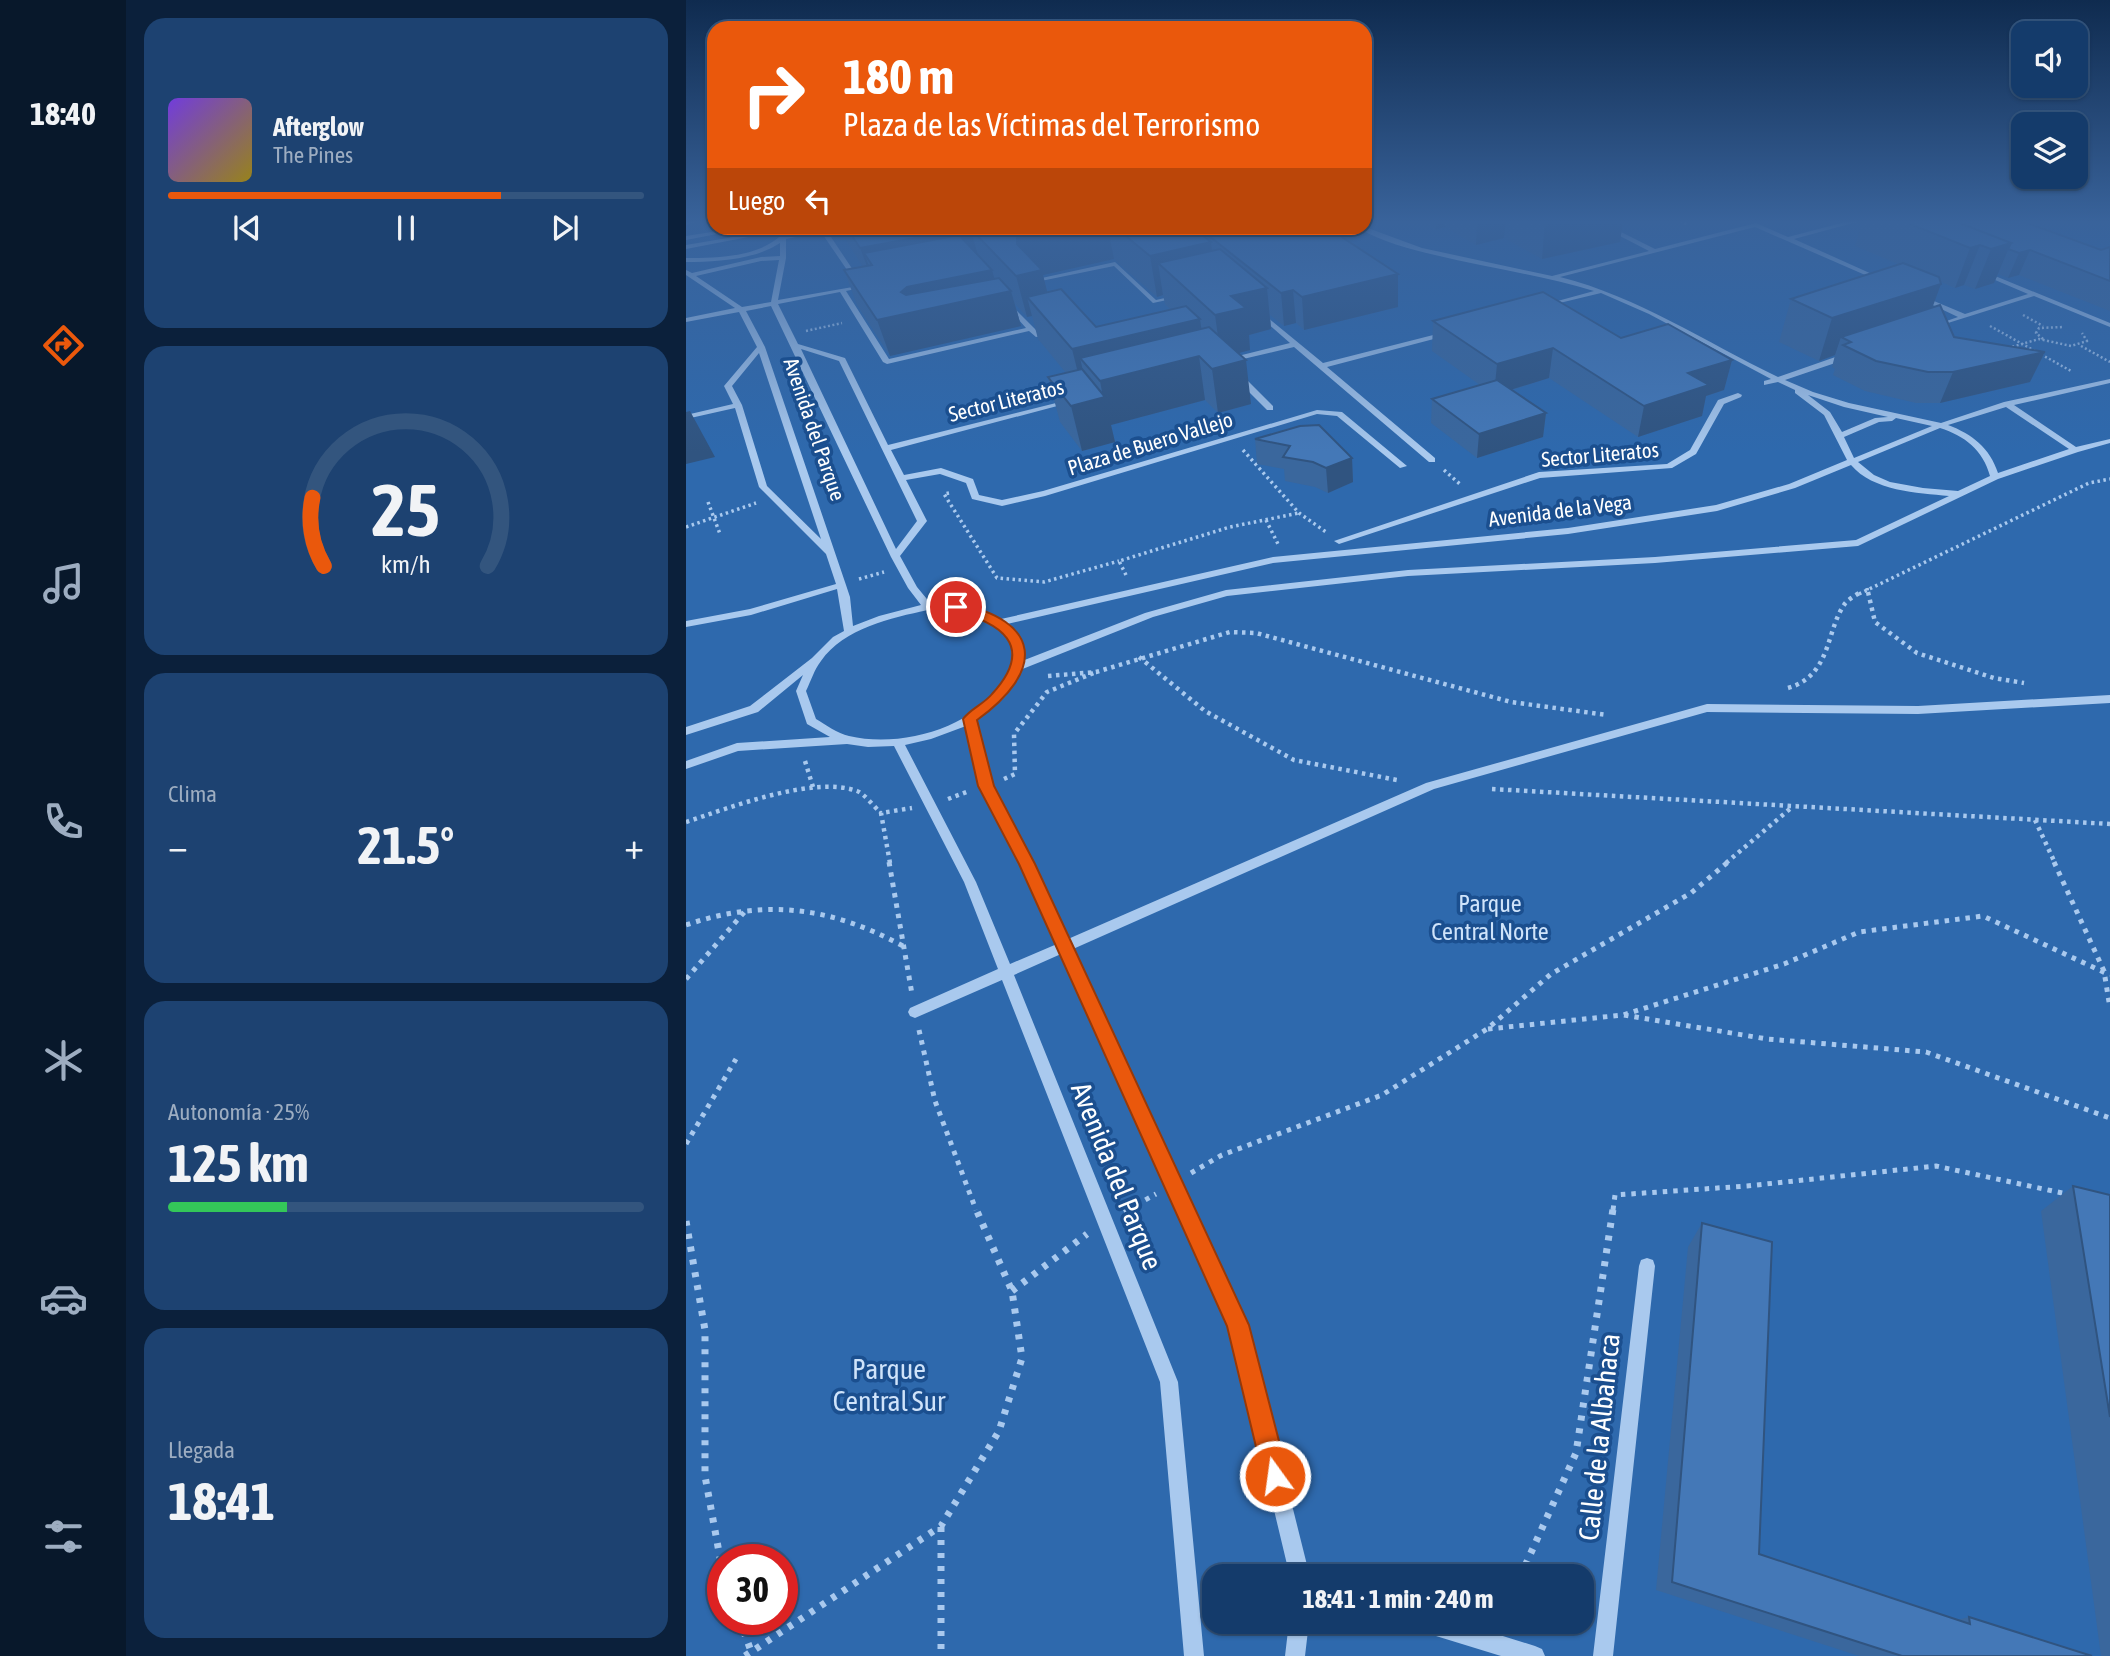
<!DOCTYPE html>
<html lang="es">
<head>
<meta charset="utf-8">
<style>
	body { margin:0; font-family:"Asap Condensed",sans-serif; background:#1d4271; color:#f1f3f6; height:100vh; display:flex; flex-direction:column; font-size:26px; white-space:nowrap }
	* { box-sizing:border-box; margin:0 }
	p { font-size:23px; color:#9dadc1 }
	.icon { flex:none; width:38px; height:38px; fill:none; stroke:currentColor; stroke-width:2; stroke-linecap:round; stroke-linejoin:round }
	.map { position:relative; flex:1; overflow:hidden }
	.side { display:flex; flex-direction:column; gap:18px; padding:18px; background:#0b203b; width:560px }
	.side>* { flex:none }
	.guide { position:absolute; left:21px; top:21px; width:665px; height:214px; border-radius:21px; box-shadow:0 2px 5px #0004,0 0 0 2px #33557e; background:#ea580c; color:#fff; overflow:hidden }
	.controls { position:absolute; left:1325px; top:21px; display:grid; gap:14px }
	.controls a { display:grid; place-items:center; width:77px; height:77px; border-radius:14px; background:#143b6b; box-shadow:0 2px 5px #0004,0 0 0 2px #33557e; font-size:35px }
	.speed { position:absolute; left:21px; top:1544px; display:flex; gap:14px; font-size:35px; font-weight:700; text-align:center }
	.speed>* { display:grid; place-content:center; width:91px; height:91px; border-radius:50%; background:#143b6b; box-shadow:0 2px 5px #0004,0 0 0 2px #33557e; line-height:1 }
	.speed .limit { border:10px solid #d22; background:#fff; color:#111 }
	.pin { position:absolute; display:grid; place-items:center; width:60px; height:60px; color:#fff; margin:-30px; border:4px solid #fff; border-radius:50%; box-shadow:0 2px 7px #0007 }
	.me { position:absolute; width:77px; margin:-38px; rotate:346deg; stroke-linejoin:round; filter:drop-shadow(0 0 5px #0008) }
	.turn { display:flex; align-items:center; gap:24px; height:147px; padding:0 21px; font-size:32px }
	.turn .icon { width:91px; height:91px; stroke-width:2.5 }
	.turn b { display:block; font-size:49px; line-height:60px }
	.then { display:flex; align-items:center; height:66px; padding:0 21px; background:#0003; gap:14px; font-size:26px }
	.big { font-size:52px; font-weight:700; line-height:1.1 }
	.side .tile { flex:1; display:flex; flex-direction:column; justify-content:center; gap:10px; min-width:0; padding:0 24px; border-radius:21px; background:#1d4271 }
	.side .dial { align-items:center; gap:0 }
	.dial svg { height:182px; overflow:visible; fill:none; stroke:#33557e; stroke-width:7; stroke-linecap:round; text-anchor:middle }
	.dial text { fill:#f1f3f6; stroke:none }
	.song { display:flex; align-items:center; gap:21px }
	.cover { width:84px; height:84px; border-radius:10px; background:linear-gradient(135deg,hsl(260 70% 55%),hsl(50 70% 35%)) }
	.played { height:7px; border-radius:4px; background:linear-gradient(90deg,#ea580c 70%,#33557e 70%) }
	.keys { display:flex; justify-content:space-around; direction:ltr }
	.heat { display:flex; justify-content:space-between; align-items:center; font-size:38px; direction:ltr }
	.charge { height:10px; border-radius:5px; background:linear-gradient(90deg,#34c759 25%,#33557e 0) }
	.trip { position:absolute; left:516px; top:1564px; width:392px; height:70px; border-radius:21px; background:#143b6b; box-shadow:0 2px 5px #0004,0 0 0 2px #33557e; font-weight:700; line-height:70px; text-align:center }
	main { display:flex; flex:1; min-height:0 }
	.menu { display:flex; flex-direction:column; width:126px; justify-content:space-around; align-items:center; background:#08182b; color:#9dadc1 }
	.menu .icon { width:49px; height:49px }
	.menu .current { color:#ea580c }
	.menu b { font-size:32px; color:#f1f3f6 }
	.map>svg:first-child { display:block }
	.green { fill:#2e69ad; fill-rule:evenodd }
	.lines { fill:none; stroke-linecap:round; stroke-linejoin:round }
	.path-far4 { stroke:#a9c9ee; stroke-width:2.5; stroke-dasharray:2 2.5; stroke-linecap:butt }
	.path-far3 { stroke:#a9c9ee; stroke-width:3.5; stroke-dasharray:2.5 3.5; stroke-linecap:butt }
	.path-far2 { stroke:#a9c9ee; stroke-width:4.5; stroke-dasharray:3.5 4.5; stroke-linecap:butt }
	.path-far1 { stroke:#a9c9ee; stroke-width:5; stroke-dasharray:4.5 6; stroke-linecap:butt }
	.path { stroke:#a9c9ee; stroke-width:7; stroke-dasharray:5 8; stroke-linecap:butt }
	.minor { fill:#a9c9ee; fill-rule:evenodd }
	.wall { fill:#3a679d; fill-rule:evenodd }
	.shaded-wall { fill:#305480 }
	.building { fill:#4478b7; stroke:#305480; stroke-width:2 }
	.route { fill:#ea580c; stroke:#983908; stroke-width:2 }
	.labels { text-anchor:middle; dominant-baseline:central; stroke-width:7; stroke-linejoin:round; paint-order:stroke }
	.far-street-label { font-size:21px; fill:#fff; stroke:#1b4f8f }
	.park-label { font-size:24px; fill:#cfe3fa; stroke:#1b4f8f }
	.near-street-label { font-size:28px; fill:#fff; stroke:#1b4f8f }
	.near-park-label { font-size:28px; fill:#cfe3fa; stroke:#1b4f8f }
</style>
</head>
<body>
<main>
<nav class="menu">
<b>18:40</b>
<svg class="icon current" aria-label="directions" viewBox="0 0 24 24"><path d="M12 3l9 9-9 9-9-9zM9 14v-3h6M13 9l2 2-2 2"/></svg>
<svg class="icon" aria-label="music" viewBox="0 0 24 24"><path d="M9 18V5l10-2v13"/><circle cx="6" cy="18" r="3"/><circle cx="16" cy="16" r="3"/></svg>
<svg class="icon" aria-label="phone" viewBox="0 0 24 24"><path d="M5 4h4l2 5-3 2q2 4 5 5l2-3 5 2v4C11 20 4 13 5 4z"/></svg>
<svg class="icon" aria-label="climate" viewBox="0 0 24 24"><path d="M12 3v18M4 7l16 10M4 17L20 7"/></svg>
<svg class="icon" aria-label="car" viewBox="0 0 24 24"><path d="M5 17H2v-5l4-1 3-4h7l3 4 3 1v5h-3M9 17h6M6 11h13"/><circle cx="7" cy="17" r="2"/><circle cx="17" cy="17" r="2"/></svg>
<svg class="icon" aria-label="filters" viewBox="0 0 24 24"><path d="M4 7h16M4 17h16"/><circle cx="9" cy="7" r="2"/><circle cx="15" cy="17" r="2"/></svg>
</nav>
<section class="side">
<div class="tile">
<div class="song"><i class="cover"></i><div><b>Afterglow</b><p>The Pines</p></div></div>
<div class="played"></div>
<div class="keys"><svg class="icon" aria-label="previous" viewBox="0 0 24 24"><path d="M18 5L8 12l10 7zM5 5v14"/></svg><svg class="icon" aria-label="pause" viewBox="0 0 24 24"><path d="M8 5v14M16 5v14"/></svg><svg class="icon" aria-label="next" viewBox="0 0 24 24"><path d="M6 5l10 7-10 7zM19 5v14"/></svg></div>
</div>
<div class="tile dial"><svg viewBox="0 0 100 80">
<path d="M14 69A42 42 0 1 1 86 69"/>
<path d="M14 69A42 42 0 0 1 9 39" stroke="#ea580c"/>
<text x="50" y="56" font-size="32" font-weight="700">25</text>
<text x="50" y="72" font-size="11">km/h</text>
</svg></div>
<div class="tile"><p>Clima</p>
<div class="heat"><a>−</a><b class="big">21.5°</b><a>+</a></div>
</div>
<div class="tile"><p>Autonomía · 25%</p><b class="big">125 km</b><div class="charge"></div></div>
<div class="tile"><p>Llegada</p><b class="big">18:41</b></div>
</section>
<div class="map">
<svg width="1424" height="1656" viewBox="0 0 1424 1656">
	<rect width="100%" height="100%" fill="#1b4f8f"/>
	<path class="green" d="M0 220H28V228H679V220H1424V1656H0ZM37 1559H96V1619H37ZM528 1577H896V1622H528Z"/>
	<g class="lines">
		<path class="path-far4" d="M990 220 1002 225
			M1337 315 1357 326
			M1304 326 1385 371
			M120 331 156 323
			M1357 339 1350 333 1353 328 1378 327
			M1395 346 1424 362
			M1322 348 1353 339 1385 346 1401 341 1396 333"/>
		<path class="path-far3" d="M557 450 613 513 640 532
			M758 470 775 485
			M263 493 258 494 311 578 358 582 433 561
			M22 502 34 534
			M580 520 592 544
			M0 527 70 503
			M440 575 433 561 544 527 613 513
			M173 579 198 572
			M1181 588 1182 594
			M1173 594 1403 483 1424 479"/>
		<path class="path-far2" d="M1182 592 1189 622 1231 653 1308 678 1338 683
			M453 657 519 711 608 760 711 780
			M362 676 410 672 544 632 570 633 825 702 921 715
			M1102 688C1145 676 1140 631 1158 605 1161 600 1170 595 1175 592
			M119 761 127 787
			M318 779 329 774 328 734 361 692 410 672
			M806 789 1424 824
			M262 799 283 791
			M1349 820 1369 863
			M0 822C43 808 127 775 171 791 179 794 188 807 195 813
			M204 863 195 813 226 808
			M1040 863 1105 808"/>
		<path class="path-far1" d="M203 862 226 994
			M1368 862 1418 971 1424 1008
			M0 925C79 898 145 907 217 946
			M0 979 61 909
			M938 1015 1081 1039 1240 1052 1424 1118
			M802 1029 937 1015 1098 964 1173 932 1297 916 1424 975
			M233 1030 249 1101 290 1210
			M0 1144 50 1059
			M505 1173 536 1155 696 1095 801 1029 865 974 1005 893 1042 862
			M441 1210 470 1194
			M927 1210 929 1195 1061 1186 1250 1166 1381 1194"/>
		<path class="path" d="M438 1212 444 1209
			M0 1221 19 1330V1476L37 1574
			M326 1291 401 1234
			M255 1527V1656
			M834 1577 890 1453 927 1209
			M53 1619 65 1651
			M59 1656 255 1526 313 1431 336 1358 326 1291 290 1209"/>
		<path class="minor" d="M12 220 11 221 0 225V221Z
			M903 220H911L969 249 1070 223 1102 237 1167 220H1178L1108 239 1197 279V281H1193L1069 227 874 277C953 297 1019 342 1092 377L1158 354H1164V358L1099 380 1127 392 1163 403 1255 423 1318 402 1424 379V383L1328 405 1390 447 1424 439V443L1392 452 1312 479 1172 546 969 563 722 576 541 596 467 617 334 670C328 692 309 708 290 720L306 785 347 864 382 939 740 783 1021 704 1232 706 1424 695V703L1232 714 1021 712 748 789 387 949 561 1325 624 1577H604L544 1326 375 954 328 975 492 1382 518 1656H498L474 1382 316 980 229 1018 224 1016 222 1012 224 1008 312 969 278 882 208 746 182 747 161 744 52 751 0 769V761L51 743 144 737 121 724 110 691 117 675 72 712 0 735V727L64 706 126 658 147 637 158 631 151 589 65 615 0 627V621L64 609 150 584 140 554 73 487 49 408 0 419V415L47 404 38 386 71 347 53 312 0 322V318L49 308 0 275V270L6 273 75 257 94 256V243C68 260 30 262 0 262V258C33 258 81 257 101 228H107L102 235 150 228 141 231 175 282 174 283H170L135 232 100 239V258L92 300 184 284V286L160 291 203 359 340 328 318 303 321 301 352 332 368 329V333L350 337 343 331 201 364 197 362 154 292 92 304 112 344 159 358 202 445 386 399 390 401 205 450 218 475 255 468 287 479 293 495 316 500 357 491 631 410 656 412 721 466 714 468 651 416 631 414 359 496 316 506 286 499 280 483 254 474 220 480 241 521 214 556 231 587 245 604C270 604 293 607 315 619L587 557 882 528 1030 505 1103 484 1161 460 1138 415 1109 393V390L1092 382 1078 385V381L1085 379 963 314 915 293 857 307V305L908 291C856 275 802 268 749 255 724 249 695 242 673 228L679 227 736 248 866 276 963 251ZM93 260 85 302 56 307 10 276 75 261ZM85 306 205 557 222 588 235 605 193 616 167 626 164 597 160 585 79 347 60 311ZM115 349 153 361 231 521 210 549ZM73 353 135 539 81 486 56 405 46 386ZM1122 395 1158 407 1202 417 1189 418 1156 432 1144 412ZM1320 407 1383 449 1312 473C1304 448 1286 434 1262 425ZM1210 418 1246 426 1168 458 1158 437 1193 422 1206 421ZM1254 428C1279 436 1297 450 1304 476L1272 491 1237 488 1204 482 1188 475 1172 462ZM1165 465C1187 491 1231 493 1263 496L1170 540 969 557 722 570 540 590 459 613 336 661C337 646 332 634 321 624L587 563 882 534 1031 511 1109 488ZM242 610C273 610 327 614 326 656 326 667 322 678 315 686 283 729 214 748 163 736 151 733 140 725 130 719L120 691C125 681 128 670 135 661 158 628 205 618 242 610ZM280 726 294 785 335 864 371 944 324 964 290 882 219 745 245 739Z
			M51 228H62L0 240V236Z
			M81 228H87L89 232 0 249V245L82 231Z
			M429 262 470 300 492 295 495 297 467 303 428 266 350 282 347 285 342 281Z
			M1297 271 1424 323V327L1348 296 1246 328V326L1272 317 1232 298V296H1236L1279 314 1342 294 1295 274 1294 273Z
			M571 312H575L637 363 763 331V335L641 367 749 458V462H743L608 347 540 363V359L604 343 571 314Z
			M549 374H555L587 406V410H581L549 378Z
			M1052 393 1056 395 1055 397 1038 404 1010 454 986 468 854 478 656 543 653 544 648 541 853 472 981 464 1004 450 1032 400Z
			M961 1258 967 1260 969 1266 927 1656H907L953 1266 955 1260Z
			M603 1622H623L619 1656H599Z
			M727 1622H772L849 1646 856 1649 859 1656H815L737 1632 730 1629Z"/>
	</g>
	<path class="wall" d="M733 220H937L934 242 856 259 818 238 790 245 759 227 750 230Z
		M1177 220H1339L1335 221 1415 250 1424 247V311L1333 275 1322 278 1312 274 1308 283 1289 289 1278 285 1269 288 1255 282 1246 307 1268 337 1344 382 1254 403H1230L1179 391 1147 375 1149 369 1146 367 1149 355 1133 361 1093 342 1105 299 1212 264 1169 246Z
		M155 228H642L712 274V307L618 330 610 323 598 326 584 315 585 329 563 335 564 350 552 353 565 404 532 413 519 400 425 425 429 442 396 451 374 422 362 377 380 373 352 339 346 316 341 317 329 304 335 326 204 356 171 305 158 270 177 267 158 237ZM428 259 471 297 477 295 479 304 485 310 410 327 361 292 357 275Z
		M747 321 1046 360 1038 390 1020 396 1016 416 952 437 863 378 826 390 860 413 857 437 791 458 745 423 746 399 794 385 746 351Z
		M569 439 666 458 667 482 642 493 629 487 599 481 598 469 571 464Z
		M1387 1186 1424 1195V1656H1415L1355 1211Z
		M1016 1223 1073 1554 1271 1620 1283 1617 1406 1656H1173L970 1590 1002 1247Z"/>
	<path class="shaded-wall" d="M750 220H759V227L750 230Z
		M791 220H820L818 238 790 245Z
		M859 220H937L934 242 856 259Z
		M284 228H422L428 259 357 275 366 311 341 297 346 316 341 317 330 276Z
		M284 228 293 258 178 253 188 279H186L174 248Z
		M525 242 530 283 472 263 477 295 471 297 464 256Z
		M1325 243 1308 283 1289 289 1305 249Z
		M1294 245 1278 285 1269 288 1284 248Z
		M1344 250 1333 275 1322 278 1333 253Z
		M306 270 313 294 325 291 335 326 204 356 191 320 221 287Z
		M712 274V307L618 330 616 297Z
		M1255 284 1240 325 1165 342 1155 337 1149 355 1133 361 1146 318Z
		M581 288 585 329 563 335 564 350 535 358 529 315 545 296Z
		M607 290 610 323 598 326 595 293Z
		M514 319 520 362 513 356 519 400 425 425 429 442 396 451 385 406 417 397 414 381 394 358 402 392 397 393 386 349Z
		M867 348 863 378 808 395 811 364Z
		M1359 352 1344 382 1254 403 1267 372Z
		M560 360 565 404 532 413 526 369Z
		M1046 360 1038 390 1020 396 1016 416 952 437 958 406 1002 373Z
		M4 411 29 457 0 464V412Z
		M860 413 857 437 791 458 793 434Z
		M666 458 667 482 642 493 640 468Z"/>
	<path class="building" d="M1214 220H1266L1325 243 1305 249 1294 245 1284 248Z
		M1266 220H1333L1415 250 1424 247V281L1344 250 1333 253 1322 249 1325 243Z
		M161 228H283L174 248Z
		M284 228H384L331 238V244L356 270 330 276Z
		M430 228H507L525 242 464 256Z
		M513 228H642L712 274 616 297 607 290 595 293Z
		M273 235 306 270 221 287 215 292 220 295 313 278 325 291 191 320 158 270 186 265 178 253Z
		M534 249 581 288 545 296 560 308 529 315 472 263Z
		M1217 263 1253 277 1255 284 1146 318 1105 299Z
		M375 289 410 327 500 306 514 319 386 349 341 297Z
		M857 292 935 338 982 324 1046 360 1002 373 1023 385 958 406 867 348 811 364 747 321Z
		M1254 305 1268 337 1359 352 1267 372H1242L1190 361 1157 345 1165 342 1155 337Z
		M523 327 560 360 526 369 513 356 414 381 394 358Z
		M396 369 419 397 385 406 362 377Z
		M811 380 860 413 793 434 746 399Z
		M633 425 666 458 640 468 627 462 597 457 604 446 569 439 614 426Z
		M1387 1186 1424 1195V1417Z
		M1016 1223 1086 1242 1073 1554 1284 1624 1283 1617 1406 1656H1216L986 1582Z"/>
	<linearGradient id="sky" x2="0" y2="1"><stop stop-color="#0f2b4f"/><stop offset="0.49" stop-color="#39639b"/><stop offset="1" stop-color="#39639b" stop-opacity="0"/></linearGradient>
	<rect width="1424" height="452" fill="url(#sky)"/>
	<path class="route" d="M270 603C357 621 359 671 291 720L308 786 349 864 563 1325 602 1476 598 1485 589 1488 580 1485 577 1476 541 1326 333 864 292 786 277 719C284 709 298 704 306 694 351 645 314 622 265 610V605Z"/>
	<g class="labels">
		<g class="far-street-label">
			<text transform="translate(320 400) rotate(-14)">Sector Literatos</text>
			<text transform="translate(129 429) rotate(71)">Avenida del Parque</text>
			<text transform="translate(464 443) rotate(-17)">Plaza de Buero Vallejo</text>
			<text transform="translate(914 454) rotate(-5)">Sector Literatos</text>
			<text transform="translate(874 510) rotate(-7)">Avenida de la Vega</text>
		</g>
		<g class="park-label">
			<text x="804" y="903">Parque<tspan x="804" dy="28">Central Norte</tspan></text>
		</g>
		<g class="near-street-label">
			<text transform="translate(431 1176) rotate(68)">Avenida del Parque</text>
			<text transform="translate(913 1437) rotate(-84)">Calle de la Albahaca</text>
		</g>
		<g class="near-park-label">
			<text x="203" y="1369">Parque<tspan x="203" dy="32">Central Sur</tspan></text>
		</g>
	</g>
</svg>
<div class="controls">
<a><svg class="icon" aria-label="sound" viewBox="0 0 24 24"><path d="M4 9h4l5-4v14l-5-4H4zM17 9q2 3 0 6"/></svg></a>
<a><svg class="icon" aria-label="layers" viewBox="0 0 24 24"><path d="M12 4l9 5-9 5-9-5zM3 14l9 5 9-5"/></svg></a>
</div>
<div class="speed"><div class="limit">30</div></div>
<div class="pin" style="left:270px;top:607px;background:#d93025"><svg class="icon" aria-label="arrive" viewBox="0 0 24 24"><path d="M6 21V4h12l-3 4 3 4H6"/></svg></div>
<svg class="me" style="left:589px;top:1476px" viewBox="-20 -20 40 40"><circle r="17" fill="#ea580c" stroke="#fff" stroke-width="3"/><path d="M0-11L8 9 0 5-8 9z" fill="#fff"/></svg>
<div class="trip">18:41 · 1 min · 240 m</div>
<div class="guide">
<div class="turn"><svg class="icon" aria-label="right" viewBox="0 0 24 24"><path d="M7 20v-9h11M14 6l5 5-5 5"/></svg><div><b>180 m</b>Plaza de las Víctimas del Terrorismo</div></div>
<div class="then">Luego<svg class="icon" aria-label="left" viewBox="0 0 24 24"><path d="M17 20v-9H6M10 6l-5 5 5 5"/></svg></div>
</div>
</div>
</main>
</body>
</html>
